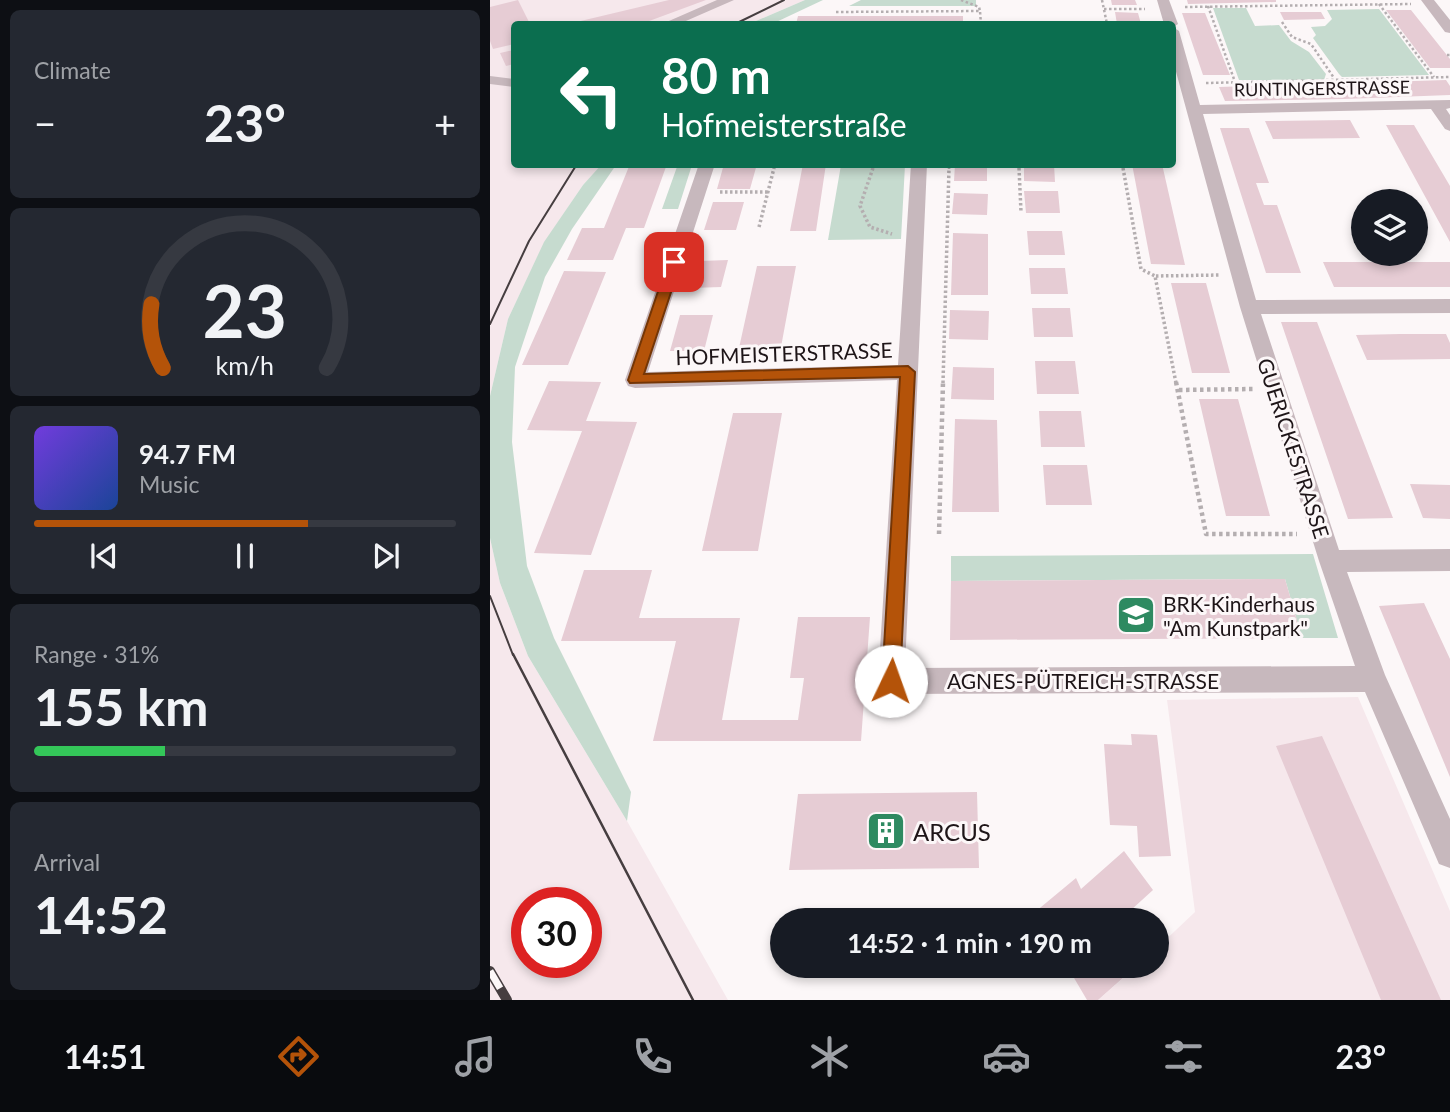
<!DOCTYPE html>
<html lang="en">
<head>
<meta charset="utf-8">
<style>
	body { margin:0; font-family:Lato,sans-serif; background:#242831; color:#f1f3f6; height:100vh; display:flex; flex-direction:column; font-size:26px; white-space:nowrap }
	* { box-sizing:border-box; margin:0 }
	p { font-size:23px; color:#9ea1a6 }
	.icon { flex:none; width:38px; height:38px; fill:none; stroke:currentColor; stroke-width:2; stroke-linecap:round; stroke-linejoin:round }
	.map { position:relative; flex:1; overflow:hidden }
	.side { display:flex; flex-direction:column; gap:10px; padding:10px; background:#0d0f14; width:490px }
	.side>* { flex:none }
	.top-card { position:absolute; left:21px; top:21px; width:665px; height:147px; border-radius:7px; box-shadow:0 4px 10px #0003; background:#0b6e4f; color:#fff; overflow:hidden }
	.controls { position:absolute; left:861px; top:189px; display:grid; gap:14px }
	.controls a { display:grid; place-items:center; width:77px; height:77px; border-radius:50%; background:#171b24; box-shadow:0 4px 10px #0003; font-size:35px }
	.speed { position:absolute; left:21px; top:887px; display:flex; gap:14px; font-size:35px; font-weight:700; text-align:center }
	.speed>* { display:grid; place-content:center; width:91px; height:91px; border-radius:50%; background:#171b24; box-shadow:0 4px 10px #0003; line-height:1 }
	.speed .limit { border:10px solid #d22; background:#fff; color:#111 }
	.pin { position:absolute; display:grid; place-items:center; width:60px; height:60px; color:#fff; margin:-30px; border-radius:14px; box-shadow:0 4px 10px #0006 }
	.me { position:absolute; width:77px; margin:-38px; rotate:3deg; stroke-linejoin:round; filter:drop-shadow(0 0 5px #0008) }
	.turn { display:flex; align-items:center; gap:24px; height:147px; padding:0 35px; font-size:32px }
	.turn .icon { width:91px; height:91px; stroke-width:2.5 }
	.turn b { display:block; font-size:49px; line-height:60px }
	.big { font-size:52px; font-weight:700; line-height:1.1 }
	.side .widget { flex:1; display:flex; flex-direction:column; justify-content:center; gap:10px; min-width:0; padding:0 24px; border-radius:10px; background:#242831 }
	.side .dial { align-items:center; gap:0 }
	.dial svg { height:182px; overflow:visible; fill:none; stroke:#363941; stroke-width:7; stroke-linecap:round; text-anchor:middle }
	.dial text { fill:#f1f3f6; stroke:none }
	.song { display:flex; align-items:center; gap:21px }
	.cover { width:84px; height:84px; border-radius:10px; background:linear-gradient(135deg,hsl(260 70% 55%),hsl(220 70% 35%)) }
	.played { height:7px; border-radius:4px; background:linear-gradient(90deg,#b45309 65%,#363941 65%) }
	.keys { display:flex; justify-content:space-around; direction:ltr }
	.heat { display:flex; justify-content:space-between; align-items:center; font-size:38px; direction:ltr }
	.charge { height:10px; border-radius:5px; background:linear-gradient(90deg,#34c759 31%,#363941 0) }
	.trip { position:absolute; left:280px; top:908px; width:399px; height:70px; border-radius:35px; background:#171b24; box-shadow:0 4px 10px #0003; font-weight:700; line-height:70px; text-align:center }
	.dock { display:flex; height:112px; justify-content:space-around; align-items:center; background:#090b0e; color:#9ea1a6 }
	.dock .icon { width:49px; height:49px }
	.dock .active { color:#b45309 }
	.dock b { font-size:32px; color:#f1f3f6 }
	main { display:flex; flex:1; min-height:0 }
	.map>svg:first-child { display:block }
	.built { fill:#f6e8ec; fill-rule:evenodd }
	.green { fill:#c6dbcf }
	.building { fill:#e6ccd4 }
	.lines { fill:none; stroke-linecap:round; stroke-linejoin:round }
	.path-far2 { stroke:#b4aeb0; stroke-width:2.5; stroke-dasharray:2.5 2.5; stroke-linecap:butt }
	.path-far1 { stroke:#b4aeb0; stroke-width:3.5; stroke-dasharray:2.5 2.5; stroke-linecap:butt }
	.path { stroke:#b4aeb0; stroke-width:4.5; stroke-dasharray:3.5 3.5; stroke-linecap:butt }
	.minor { fill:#c7b8bd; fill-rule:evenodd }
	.tram-far1 { stroke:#463e40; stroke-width:2 }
	.tram { stroke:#463e40; stroke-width:2.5 }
	.rail-casing { stroke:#463e40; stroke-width:10 }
	.rail { stroke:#fcf7f8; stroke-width:7; stroke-dasharray:20; stroke-linecap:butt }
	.route { fill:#b45309; stroke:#753606; stroke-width:2 }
	.labels { text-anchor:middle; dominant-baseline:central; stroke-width:6; stroke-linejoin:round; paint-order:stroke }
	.far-street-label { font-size:18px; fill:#1e1518; stroke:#fcf7f8 }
	.street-label { font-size:21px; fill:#1e1518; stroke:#fcf7f8 }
	.poi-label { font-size:21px; fill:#1e1518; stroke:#fcf7f8; text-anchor:start }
	.near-poi-label { font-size:24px; fill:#1e1518; stroke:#fcf7f8; text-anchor:start }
</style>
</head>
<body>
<main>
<section class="side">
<div class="widget"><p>Climate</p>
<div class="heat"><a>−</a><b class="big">23°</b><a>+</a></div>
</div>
<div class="widget dial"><svg viewBox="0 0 100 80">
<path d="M14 69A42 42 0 1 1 86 69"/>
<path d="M14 69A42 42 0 0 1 9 41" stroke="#b45309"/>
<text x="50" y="56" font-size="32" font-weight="700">23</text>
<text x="50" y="72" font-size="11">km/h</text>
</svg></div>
<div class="widget">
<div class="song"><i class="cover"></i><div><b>94.7 FM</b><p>Music</p></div></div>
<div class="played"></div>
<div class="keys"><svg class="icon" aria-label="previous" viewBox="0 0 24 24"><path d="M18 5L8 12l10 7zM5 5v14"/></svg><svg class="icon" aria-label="pause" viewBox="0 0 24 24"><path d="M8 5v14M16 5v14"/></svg><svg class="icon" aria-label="next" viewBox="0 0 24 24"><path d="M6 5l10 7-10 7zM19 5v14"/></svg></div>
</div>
<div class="widget"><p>Range · 31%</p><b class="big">155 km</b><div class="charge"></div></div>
<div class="widget"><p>Arrival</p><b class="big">14:52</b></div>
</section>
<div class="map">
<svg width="960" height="1000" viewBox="0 0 960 1000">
	<rect width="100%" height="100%" fill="#fcf7f8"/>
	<path class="built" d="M0 0H315L259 24H24V164L112 165 93 185 54 243 18 319 0 396Z
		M0 538 10 583 38 656 137 821 238 1000H0ZM37 903H96V962H37Z
		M868 697 960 911V1000H608L647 966H667V948L705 912 677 700Z"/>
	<path class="green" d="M315 0H333L282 24H259Z
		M371 0H486V6H359Z
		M723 8H756L765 26 789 25 801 41 819 52 836 74 834 80H749Z
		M889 9 939 75 852 77 849 74 823 38 826 35 821 27 835 26 842 19 837 10Z
		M112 164 126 165 82 229 55 277 25 367 22 442 37 566 64 638 141 792 137 821 38 656 10 583 0 538V396L18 319 54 242 93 185Z
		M188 164 202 165 188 209H172Z
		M351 165H415L411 239 338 240Z
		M823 554 848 638H812L795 579 461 581V556Z"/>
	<path class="building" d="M28 0 40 24H24V44L3 49 0 41V7Z
		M179 0H216L151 24H78Z
		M621 0H645L647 5H622Z
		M697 0H786V2L698 4Z
		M896 10H921L960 59V68H940Z
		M625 12 648 13 651 24H627Z
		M790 12H831L835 19 794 20Z
		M692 13H715L740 75H713Z
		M308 16H473V24H306Z
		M24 50V64L16 66 10 53Z
		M956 80 960 86V95L854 99 735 101 729 87Z
		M860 120 870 138 783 139 775 121Z
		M896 125H924L960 186V242Z
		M730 128H759L779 183H766L774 205H787L811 273H776Z
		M140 164H177L154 228H136L123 260H77L92 228H114Z
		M234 164H267L260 189H227Z
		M313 164H336L326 231H300Z
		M465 164H497V181H464Z
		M534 164H564L565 182 534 181Z
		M642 164H672L695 265 661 264Z
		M534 191H568L570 213H536Z
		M464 193 498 194 497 215 462 214Z
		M223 202H254L246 230H214Z
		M537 231H572L575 255H539Z
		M463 233 498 234V295H461Z
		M238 260 231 287 202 288 210 261Z
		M833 262H960V287H844Z
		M267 266H306L291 347 249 348Z
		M539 268H575L578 294H541Z
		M74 271 116 272 78 365H32Z
		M681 283H716L740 373H702Z
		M542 308H580L583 337H544Z
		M460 310 499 311 498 340 459 339Z
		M190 315H223L214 351H180Z
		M791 322H827L903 518 858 519Z
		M910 334H956L960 343V359L877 360 866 335Z
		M545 361H585L589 394H547Z
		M463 367 504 368V400L461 399Z
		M59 381 111 382 96 421 147 422 101 555 44 553 92 431 37 430Z
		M709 399H748L780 516H736Z
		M549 411H591L595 447H551Z
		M243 413H292L268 551H212Z
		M465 419 507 420 509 512H462Z
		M553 465H597L602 505H556Z
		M920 484 960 485V519L933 518Z
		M94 570H162L149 618H250L232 720H308L314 678H300L308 617H380L371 741H163L186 641H71Z
		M795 579 812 638 460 640 461 581Z
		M934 603 960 659V777L889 606Z
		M641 734 667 735 681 856 649 857 647 826 620 825 614 744 642 745Z
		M832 736 951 1000H891L786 746Z
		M487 792 489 868 299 870 308 794Z
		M634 851 663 890 630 920H550L545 912 586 878 591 889Z
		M577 966H641L643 969 608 1000H597Z"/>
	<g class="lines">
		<path class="path-far2" d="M471 0 489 7 490 11
			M612 0 617 24
			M889 4 944 77
			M718 6 745 82
			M695 7 921 4
			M614 9H655
			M346 12 490 11 491 24
			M792 22 802 37 821 44 844 78
			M957 55H960
			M716 83 960 77
			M529 164V169
			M632 164 633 169
			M284 169 285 164
			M382 169 384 164
			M459 169V164"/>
		<path class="path-far1" d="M383 168 370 206 380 227 402 234
			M529 168 531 212
			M633 168 651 269 665 276
			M230 192H278
			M269 227 284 168
			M453 383 459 168
			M686 383 665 276 729 275"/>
		<path class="path" d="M686 382 716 534H807
			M689 390 763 389
			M449 534 453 382"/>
		<path class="minor" d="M227 0H244L189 24H172Z
			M667 0H679L688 24 683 27 689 31 710 105 960 100V108L956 109 960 115V131L955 129 941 109 713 114 766 300 960 299V313L771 314 849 550 960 549V571L857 572 895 675 960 819V868L949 864 875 692 401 694 392 690 388 681 407 380 145 388 138 386 135 380 209 164H225L158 372 408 365 421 164H437L415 668 865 666 829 561 750 307 682 57V24H674Z
			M931 0H944L960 20V33L955 32Z
			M0 76 24 79V87L0 84Z"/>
		<path class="tram-far1" d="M245 24 294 0
			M0 324 39 241 87 164
			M0 596 23 655"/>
		<path class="tram" d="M23 654 203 1000"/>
		<g class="rail-casing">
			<path id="rail" d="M0 971 17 1000"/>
		</g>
		<use href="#rail" class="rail"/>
	</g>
	<path class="route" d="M184 258 191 262 154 374 418 366 425 372 410 681 407 688 401 690 394 688 392 681 410 377 140 383 138 380 178 262Z"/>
	<defs>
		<g id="school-square" transform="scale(2.0125)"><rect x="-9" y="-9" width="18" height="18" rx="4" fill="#2e8a61" stroke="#fcf7f8"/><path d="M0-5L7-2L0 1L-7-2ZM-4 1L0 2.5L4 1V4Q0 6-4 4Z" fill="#fff"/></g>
		<g id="building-square" transform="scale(2.0125)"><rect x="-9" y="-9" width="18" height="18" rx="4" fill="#2e8a61" stroke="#fcf7f8"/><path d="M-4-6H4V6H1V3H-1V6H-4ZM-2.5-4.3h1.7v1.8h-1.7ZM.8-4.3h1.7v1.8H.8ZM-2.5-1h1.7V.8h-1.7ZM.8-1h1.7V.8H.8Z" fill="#fff"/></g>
	</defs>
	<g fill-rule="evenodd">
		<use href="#school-square" x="646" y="615"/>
		<use href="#building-square" x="396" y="831"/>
	</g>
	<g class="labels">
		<g class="far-street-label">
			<text transform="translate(832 88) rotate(-1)">RUNTINGERSTRASSE</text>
		</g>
		<g class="street-label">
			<text transform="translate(294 353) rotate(-2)">HOFMEISTERSTRASSE</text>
			<text transform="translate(804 448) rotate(72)">GUERICKESTRASSE</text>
			<text x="593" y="680">AGNES-PÜTREICH-STRASSE</text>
		</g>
		<g class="poi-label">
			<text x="673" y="603">BRK-Kinderhaus<tspan x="673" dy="24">"Am Kunstpark"</tspan></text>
		</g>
		<g class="near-poi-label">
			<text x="423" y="831">ARCUS</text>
		</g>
	</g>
</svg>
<div class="controls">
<a><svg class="icon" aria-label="layers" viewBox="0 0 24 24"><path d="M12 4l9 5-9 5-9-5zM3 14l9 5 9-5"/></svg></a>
</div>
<div class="speed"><div class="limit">30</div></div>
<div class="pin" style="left:184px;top:262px;background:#d93025"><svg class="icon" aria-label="arrive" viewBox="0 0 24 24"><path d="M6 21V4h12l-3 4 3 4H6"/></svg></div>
<svg class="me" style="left:401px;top:681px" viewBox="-20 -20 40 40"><circle r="19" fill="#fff"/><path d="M0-13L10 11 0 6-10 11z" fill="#b45309"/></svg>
<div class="trip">14:52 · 1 min · 190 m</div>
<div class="top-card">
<div class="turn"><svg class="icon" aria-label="left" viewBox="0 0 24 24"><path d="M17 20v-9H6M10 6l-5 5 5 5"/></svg><div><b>80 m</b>Hofmeisterstraße</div></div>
</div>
</div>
</main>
<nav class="dock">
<b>14:51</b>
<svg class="icon active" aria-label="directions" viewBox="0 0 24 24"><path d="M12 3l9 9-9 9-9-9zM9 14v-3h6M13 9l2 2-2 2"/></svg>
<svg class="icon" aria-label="music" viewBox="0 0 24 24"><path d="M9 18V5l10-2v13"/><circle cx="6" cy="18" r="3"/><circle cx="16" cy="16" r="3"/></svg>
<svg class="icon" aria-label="phone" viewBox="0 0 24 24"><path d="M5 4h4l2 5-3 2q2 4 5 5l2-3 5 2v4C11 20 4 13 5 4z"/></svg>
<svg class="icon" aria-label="climate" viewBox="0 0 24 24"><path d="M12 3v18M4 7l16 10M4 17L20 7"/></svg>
<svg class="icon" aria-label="car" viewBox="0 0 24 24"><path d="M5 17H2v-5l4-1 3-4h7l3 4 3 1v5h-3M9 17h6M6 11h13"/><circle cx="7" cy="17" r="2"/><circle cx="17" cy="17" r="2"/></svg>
<svg class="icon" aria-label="filters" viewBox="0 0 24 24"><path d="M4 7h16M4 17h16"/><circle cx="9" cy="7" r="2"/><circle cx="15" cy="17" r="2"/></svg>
<b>23°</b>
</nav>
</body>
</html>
